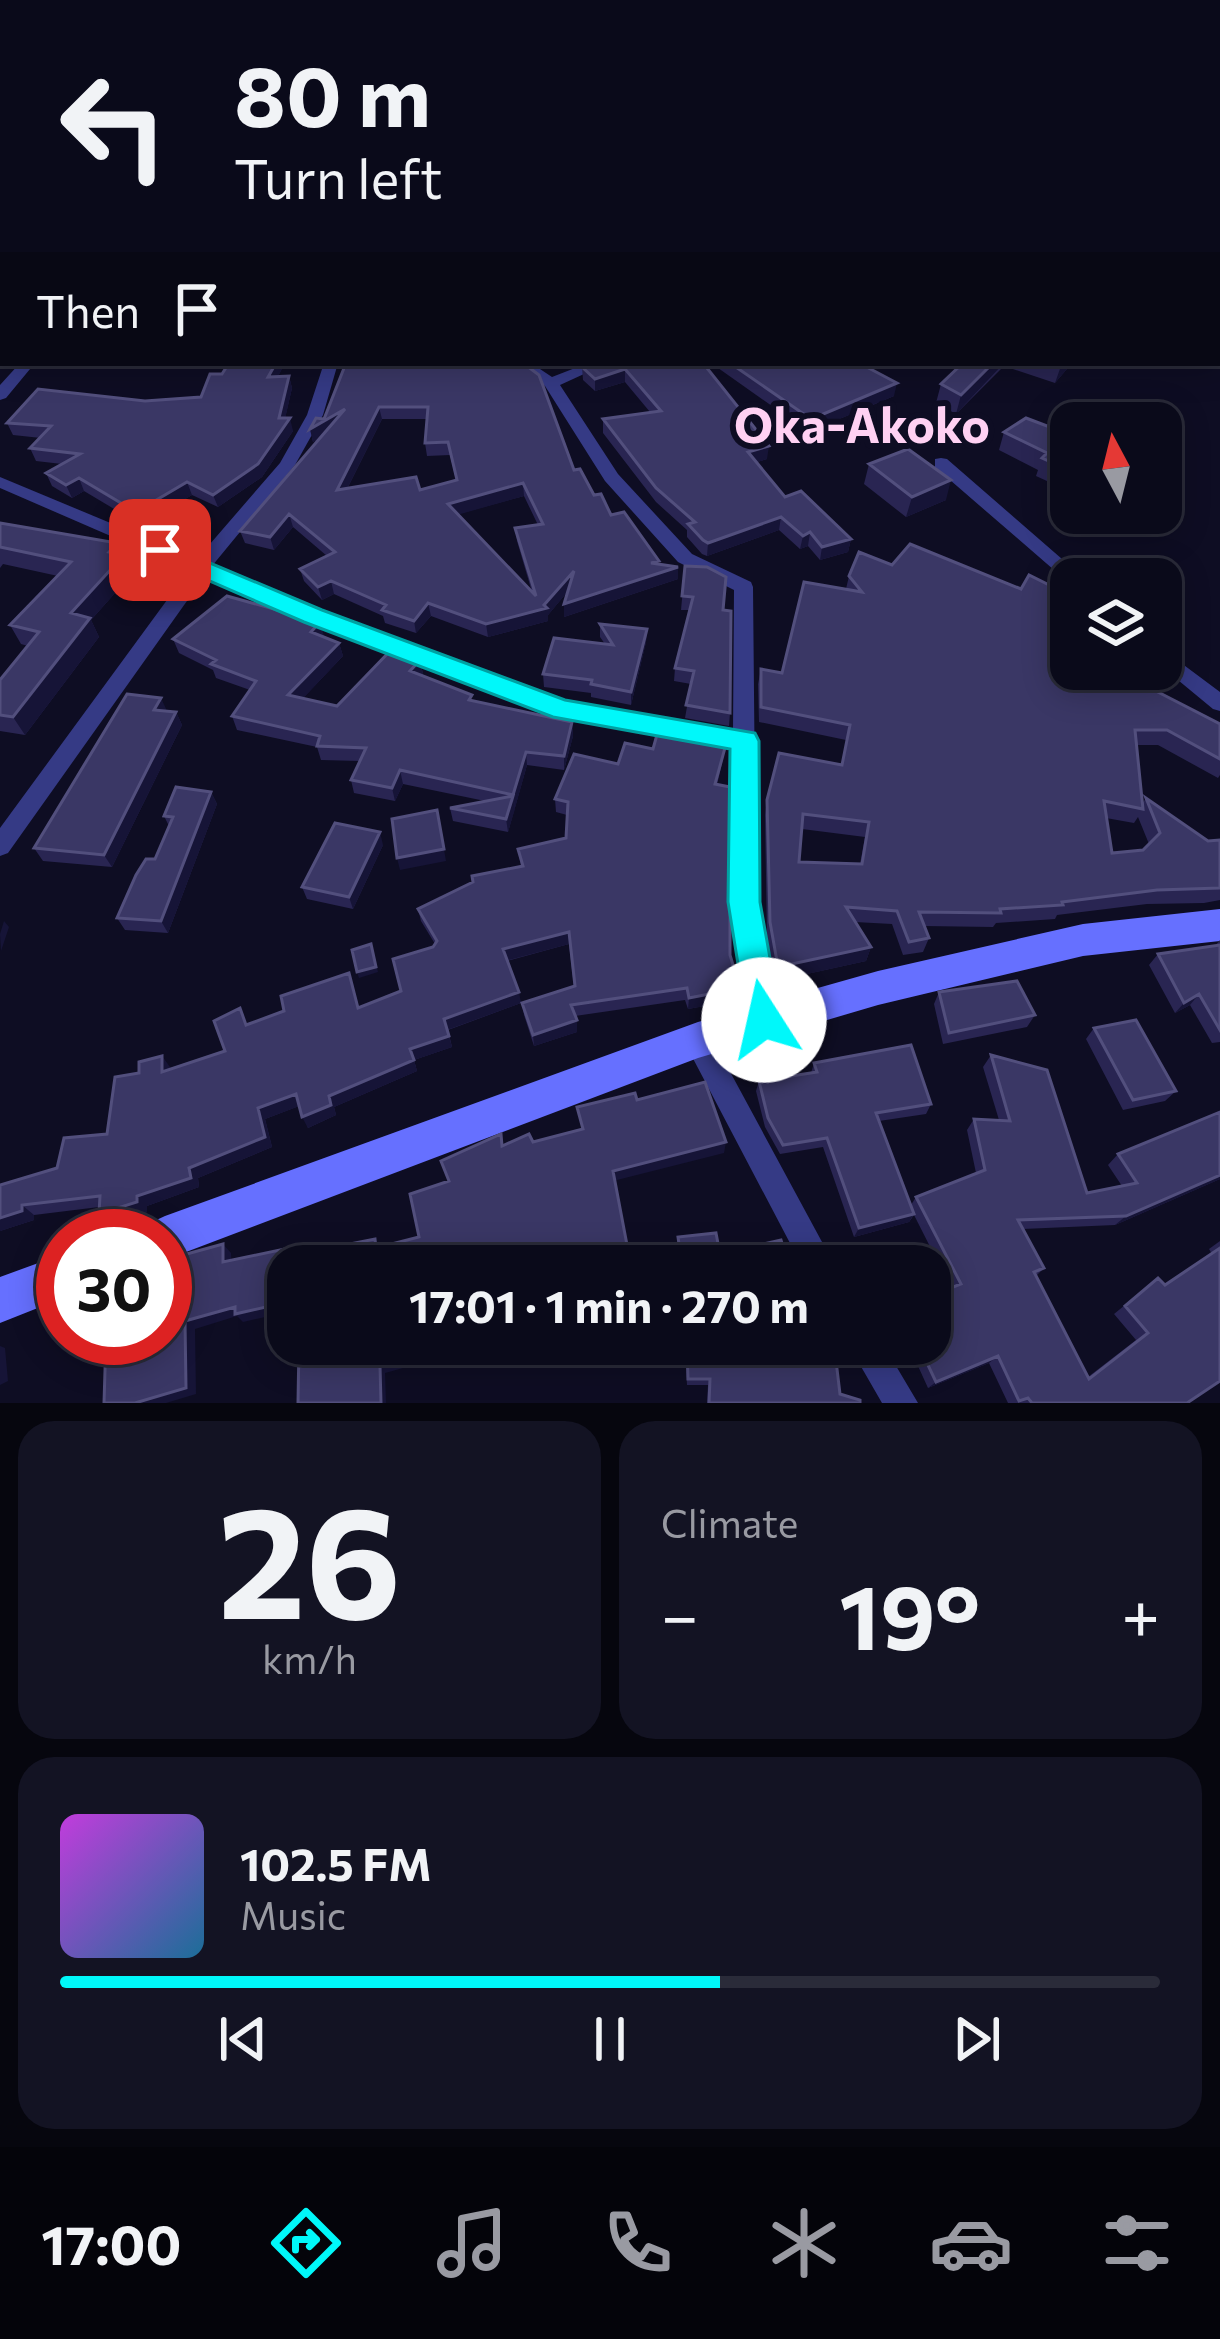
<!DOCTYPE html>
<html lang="en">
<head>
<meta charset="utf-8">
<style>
	body { margin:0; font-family:Commissioner,sans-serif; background:#131323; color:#f1f3f6; height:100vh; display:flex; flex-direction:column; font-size:45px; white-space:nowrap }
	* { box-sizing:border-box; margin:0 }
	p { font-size:39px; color:#999aa2 }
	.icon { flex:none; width:66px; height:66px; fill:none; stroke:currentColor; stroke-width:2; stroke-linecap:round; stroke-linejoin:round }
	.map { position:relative; height:1403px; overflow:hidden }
	.sheet { display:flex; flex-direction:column; gap:18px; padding:18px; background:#06060e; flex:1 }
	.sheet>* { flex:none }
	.guide { position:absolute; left:0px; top:0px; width:1221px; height:366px; box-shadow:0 6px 30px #0003,0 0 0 3px #2a2b39; background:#0a0a1a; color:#f1f3f6; overflow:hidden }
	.needle { width:78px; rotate:353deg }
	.fabs { position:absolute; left:1050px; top:402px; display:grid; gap:24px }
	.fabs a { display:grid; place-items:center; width:132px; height:132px; border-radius:24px; background:#0a0a1a; box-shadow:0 6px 30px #0003,0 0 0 3px #2a2b39; font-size:60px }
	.speed { position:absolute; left:36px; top:1209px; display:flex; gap:24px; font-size:60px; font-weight:700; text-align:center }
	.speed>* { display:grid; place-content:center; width:156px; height:156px; border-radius:50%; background:#0a0a1a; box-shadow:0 6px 30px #0003,0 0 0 3px #2a2b39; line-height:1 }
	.speed .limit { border:18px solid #d22; background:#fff; color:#111 }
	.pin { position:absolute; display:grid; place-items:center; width:102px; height:102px; color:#fff; margin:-51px; border-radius:24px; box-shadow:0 6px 18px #0006 }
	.me { position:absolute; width:132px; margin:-66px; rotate:350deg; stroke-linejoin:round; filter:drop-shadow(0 0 9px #0008) }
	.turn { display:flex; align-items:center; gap:42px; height:252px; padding:0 36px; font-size:54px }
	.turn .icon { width:156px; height:156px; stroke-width:2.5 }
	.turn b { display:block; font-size:84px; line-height:102px }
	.then { display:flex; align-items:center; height:114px; padding:0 36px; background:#0003; gap:24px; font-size:45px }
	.big { font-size:90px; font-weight:700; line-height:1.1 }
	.sheet .tile { flex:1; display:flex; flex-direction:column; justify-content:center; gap:18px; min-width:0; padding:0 42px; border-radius:36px; background:#131323 }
	.sheet .dial { align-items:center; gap:0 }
	.dial b { font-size:156px; line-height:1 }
	.song { display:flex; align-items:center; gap:36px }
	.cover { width:144px; height:144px; border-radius:18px; background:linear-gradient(135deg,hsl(290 70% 55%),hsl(200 70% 35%)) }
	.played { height:12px; border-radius:6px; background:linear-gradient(90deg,#00f8fa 60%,#2a2b39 60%) }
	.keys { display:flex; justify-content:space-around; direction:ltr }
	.heat { display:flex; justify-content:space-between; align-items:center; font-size:66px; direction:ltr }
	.sheet .tiles { flex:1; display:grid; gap:18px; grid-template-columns:1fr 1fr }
	.tile:last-child { grid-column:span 2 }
	.trip { position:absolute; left:267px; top:1245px; width:684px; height:120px; border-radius:36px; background:#0a0a1a; box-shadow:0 6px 30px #0003,0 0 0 3px #2a2b39; font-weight:700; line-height:120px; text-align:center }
	.menu { display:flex; height:192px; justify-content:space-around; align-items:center; background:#04040a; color:#999aa2 }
	.menu .icon { width:84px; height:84px }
	.menu .selected { color:#00f8fa }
	.menu b { font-size:54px; color:#f1f3f6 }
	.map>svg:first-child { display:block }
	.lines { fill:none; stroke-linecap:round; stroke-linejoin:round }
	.minor { fill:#353a85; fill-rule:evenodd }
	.secondary { fill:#6670ff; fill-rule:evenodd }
	.wall { fill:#292552; fill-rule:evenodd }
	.shaded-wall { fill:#161437 }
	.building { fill:#3a3765; stroke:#524f7d; stroke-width:3; fill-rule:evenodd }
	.route { fill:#00f8fa; stroke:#00a1a2; stroke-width:3 }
	.labels { text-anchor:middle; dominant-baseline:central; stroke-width:12; stroke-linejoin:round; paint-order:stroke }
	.far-town-label { font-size:48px; font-weight:bold; fill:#ffd1f3; stroke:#0e0d23 }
</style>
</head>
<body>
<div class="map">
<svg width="1220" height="1403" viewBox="0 0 1220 1403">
	<rect width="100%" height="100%" fill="#0e0d23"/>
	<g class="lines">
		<path class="minor" d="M134 0H143L146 3H137Z
			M0 83H3V89H0Z
			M20 363H35L6 398 0 400V385Z
			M324 363H338L323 415 295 465 212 566 320 611 565 701 733 731 734 590 678 562 605 481 545 386 514 363H531L552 377 588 363H608L560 385 618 474 692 554 751 582 753 587 756 902 777 1020 773 1029 764 1033 755 1029 751 1020 732 902 733 747 556 715 306 621 204 577 8 853 0 856V828L189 570 0 488V477L197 559 280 463 307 415Z
			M941 458 947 459 1085 579H1071L1069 583 935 467V459Z
			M1161 648 1220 692V711L1213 709 1161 666Z
			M698 1027 708 1031 835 1266H802L688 1049 684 1040 688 1031Z
			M848 1344H883L918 1403H882Z"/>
		<path class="secondary" d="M1220 909V941L1083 956 878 1005 698 1058 165 1260V1236H144L150 1223 165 1216 698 1022 878 971 1083 924Z
			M63 1254V1298L0 1323V1277Z"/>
	</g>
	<path class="wall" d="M673 0V3H639V1Z
		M779 0H1220V39H1218L1220 42V275H1218V3H781Z
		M229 363H285L278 376H289L292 388 285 418 293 431 262 477 218 507 192 495 141 525 84 491 72 498 52 486 46 473 62 464 36 461 30 448 41 438 13 435 7 423 145 401 201 397 222 374Z
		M346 363 574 470 611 515 659 564 678 579 564 617 568 591 548 615V621L488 637 431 616 416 633 385 623 383 616 334 594 322 600 304 581 300 569 327 556 293 527 274 550 245 543 240 531 320 438 313 442 310 429 324 419ZM382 419H427L425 443 427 456 450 455 456 480 420 490 347 489ZM524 496 538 525 515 528 517 541 532 592 458 514Z
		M703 363 767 459 757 462 785 497 851 539 848 552 820 560 808 546 800 549 779 530 707 556 702 554 687 537V530L656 502 603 433V419L650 412 625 382 595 391 583 380 582 367Z
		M711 363H859L894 396 818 428 806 430Z
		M963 363H1072L1055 383 1004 366 956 414 936 403 941 384Z
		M1004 432 1071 435V492L1036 476 1038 470 999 450Z
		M869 464 946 500 906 517 864 484Z
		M0 523 124 555 132 574 91 620 99 637 25 735 0 731V680L28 646 21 644 10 625 58 576 3 564 0 568Z
		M892 565 1071 624 1057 640 1220 724V775L1218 778 1158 745H1137L1142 804 1146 798 1208 841 1220 840V900L1204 903 1147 904 1057 915 1055 919 996 923 993 927 924 926 929 938 923 952 903 955 892 924 855 922 871 947 866 961 775 981 767 936 765 815 767 800 842 765 846 740 759 722 758 684 761 669 782 673 846 589 849 576ZM1138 817 1149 844 1143 850 1112 853 1106 818 1134 823ZM802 829 865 837 860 864 799 862Z
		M685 566 723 610 730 713 729 726 685 718 691 684 674 681 675 668 690 610H681Z
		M600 624 647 629 646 642 631 705 591 697V693L544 687 543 674 605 644 600 637Z
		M324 636 339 643 343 656 303 698 337 706 420 660 423 674 421 676 473 701 572 722 573 736 564 770 527 765 508 832 453 821 450 808 485 801 403 784 395 801 354 793 351 780 360 761 321 760 317 747 237 730 232 716 250 690 216 678 213 670 179 653 173 639Z
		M167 711 176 712 182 725 112 867 43 861 34 848Z
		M678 735 728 737 717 785 730 955 740 988 738 1000 688 1009 685 1000 575 1016 577 1032 534 1046 524 1015 522 1003 574 987 569 944 507 961 521 1003 448 1030 452 1047 414 1060 417 1071 334 1107 336 1115 308 1128 299 1106 265 1119 272 1147 198 1178 199 1187 147 1206V1212L109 1223 99 1207 34 1215V1220L0 1231 57 1168 107 1134 139 1073 162 1056 170 1069 225 1051 248 1024 353 985 359 1008 401 991 435 944 421 921 418 909 521 867 518 849 566 838 567 815 556 812 555 799Z
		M211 792 217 804 168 933 125 930 117 918 155 859 169 826 164 816Z
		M383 845 353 909 307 899 302 887Z
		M1220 940V1042L1212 1043 1190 1005 1175 1013 1149 965 1158 954 1215 946Z
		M939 992 1035 1015 1027 1027 943 1044 934 1004Z
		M1094 1028 1176 1091 1165 1101 1123 1110 1086 1039Z
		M991 1055 1087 1193 1122 1186 1108 1165 1118 1154 1220 1112V1179L1115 1225 1023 1229 1044 1268 1036 1276 1088 1377 1136 1340 1114 1314 1158 1278 1165 1285 1212 1254 1209 1249 1220 1241V1381L1187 1403H1008L989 1363 928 1388 908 1344H930L951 1288 914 1215 909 1222 854 1237 823 1147 780 1154 765 1127 756 1091 759 1081 811 1073 814 1063 931 1104 926 1114 879 1121 911 1205 916 1197 976 1173 967 1130 974 1119 999 1120 983 1067Z
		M608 1344H834L840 1394 860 1403H707L708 1385H687L685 1351 609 1357Z"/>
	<path class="shaded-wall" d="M0 0H19L13 3H3V8L0 9Z
		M3 348V363H6L0 369V351Z
		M276 363H285L272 389 268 377Z
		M993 363H1004L956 414 961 395Z
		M1062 363H1072L1055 383Z
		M625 369V382L595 391V379Z
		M289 376 292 388 283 428 290 418 293 431 262 477 218 507 213 495 279 418Z
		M897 383 894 396 818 428 806 430 808 417Z
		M379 407 382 419 340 503 337 490Z
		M345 409 347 421 313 442 310 429Z
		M769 446 767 459 747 465 748 452Z
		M79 478 84 491 72 498 66 485Z
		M951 480 946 500 906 517 912 497Z
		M187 482 192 495 141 525 136 512Z
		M523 483 524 496 450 517 448 504Z
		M289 514 293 527 274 550 270 537Z
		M781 517 779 530 707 556 708 543Z
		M810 532 808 546 800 549 803 536Z
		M851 539 848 552 820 560 822 547Z
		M117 543 132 574 91 620 99 637 25 735 13 717 71 613 109 552Z
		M659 561 658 573 678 567V579L564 617V604Z
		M574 571V584L548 615V621L488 637 486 624 544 605Z
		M331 581 334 594 322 600 318 587Z
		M428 603 431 616 416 633 414 621Z
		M1071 617V624L1046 653 1052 637Z
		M320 622 324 636 315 646 311 632Z
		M647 629 646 642 631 705V692Z
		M339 643 343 656 293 709 288 695Z
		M420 660 423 674 413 685 410 671Z
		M161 698 167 711 154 710Z
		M176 712 182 725 112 867 104 855Z
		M572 722 573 736 564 770V756Z
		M526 752 527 765 515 808 513 795Z
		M400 770 403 784 395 801 392 788Z
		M211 792 217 804 168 933 161 921Z
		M513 796 515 809 508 832 506 819Z
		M437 810 446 861 400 870 397 858Z
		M380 832 383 845 353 909 349 897Z
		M4 921 9 927 1 951 0 934Z
		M569 932V944L505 961 503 949Z
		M371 944 378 972 359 978 357 972Z
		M871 947 866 961 775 981 778 967Z
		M740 988 738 1000 688 1009 689 998Z
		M519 992 521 1003 447 1030 444 1019Z
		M1199 994 1190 1005 1175 1013 1184 1003Z
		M577 1020V1032L534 1046 533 1035Z
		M449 1036 452 1047 414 1060 417 1071 334 1107 336 1115 308 1128 302 1117 329 1096 410 1049Z
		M162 1056 170 1067V1083L162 1072Z
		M296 1094 302 1105 265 1119 272 1147 198 1178 199 1187 147 1206V1212L109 1223 99 1214 137 1196 258 1108Z
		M726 1142 724 1153 613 1181V1171Z
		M1220 1175V1179L1115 1225 1126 1216Z
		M22 1205 34 1215V1220L0 1231V1218Z
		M914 1214 909 1222 854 1237 859 1228Z
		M223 1244 231 1253 232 1271 223 1262Z
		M488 1248 491 1257 464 1266H436Z
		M288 1302V1312L243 1322 237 1316 195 1329 196 1394 166 1403H135L185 1321 235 1307Z
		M445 1344H448L450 1355 385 1373 386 1403H381L380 1366Z
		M0 1346 5 1348 8 1381 0 1385Z
		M998 1356 989 1363 928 1388 936 1382Z"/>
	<path class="building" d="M188 0H286L290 3H193Z
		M785 0H1220V29H1218L1220 92H1218V3H786Z
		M0 30H3V54L0 57Z
		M1218 95 1220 98V263H1218Z
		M0 152H3V348L0 351Z
		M229 363H276L268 377 289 376 279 418H290L258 464 213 495 187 482 136 512 79 478 66 485 46 473 80 454 30 448 51 426 7 423 38 389 145 401 201 397 210 374H222Z
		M346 363H523L539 375 574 470 580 469 594 495 601 494 611 515 624 512 659 561 651 563 678 567 564 604 574 571 544 605 547 608 486 624 428 603 414 621 382 610 386 605 331 581 318 587 300 569 335 552 289 514 270 537 240 531 345 409 310 429 316 418 324 419ZM379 407H428L425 443 448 442 457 480 420 490 416 477 337 490ZM523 483 543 524 515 528 536 596 448 504Z
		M591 363H703L769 446 748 452 785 497 801 491 851 539 822 547 810 532 803 536 781 517 708 543 703 540 688 524 695 522 656 488 603 419 661 411 625 369 595 379 582 367Z
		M730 363H859L897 383 821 415 808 417Z
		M963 363H993L961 395 941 384Z
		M1026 418 1071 435V471L1042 458 1047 453 1004 432Z
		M908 449 951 480 912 497 869 464Z
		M0 523 117 543 109 552 124 555 71 613 90 618 13 717 0 715V680L39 632 10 625 71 562 0 547Z
		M910 544 1021 589 1029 575 1071 596V617L1052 637 1071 647V669H1113L1220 724V759L1167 730H1135L1143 809 1104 801 1112 853 1143 850 1160 833 1146 798 1208 841 1220 840V888L1157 890 1062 902 1063 905 1000 909 1001 913 919 912 929 938 909 942 897 911 846 907 871 947 778 967 770 922 767 800 779 753 842 765 850 725 761 707V669L782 673 804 582 862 592 849 576 859 552 892 565ZM803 814 869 822 862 864 799 862Z
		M685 566 707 567 726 577 723 610 731 611 730 713 686 705 694 671 675 668 693 597 682 596Z
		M227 596 320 622 311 632 339 643 288 695 337 706 392 649 420 660 410 671 472 695 469 700 572 722 564 756 526 752 513 795 400 770 392 788 351 780 366 748 317 746 320 736 232 716 256 681 211 664 216 660 173 639Z
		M600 624 647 629 631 692 591 684 592 680 543 674 554 638 613 645Z
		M127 694 161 698 154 710 176 712 104 855 34 848Z
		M680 728 728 737 715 784 730 787V955L740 988 689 998 687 988 571 1005 577 1020 533 1035 522 1003 575 986 569 932 503 949 519 992 444 1019 449 1036 410 1049 414 1060 329 1096 331 1105 302 1117 296 1094 258 1108 265 1137 189 1168 191 1178 137 1196V1202L99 1214 100 1196 22 1205V1211L0 1218V1185L57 1168 64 1138 107 1134 115 1077 139 1073V1062L162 1056V1072L225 1051 214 1021 240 1008 246 1025 284 1011 281 996 349 973 358 1008 401 991 393 959 433 947 437 941 418 909 473 882 472 876 523 866 518 849 566 838 568 802 555 799 574 754 618 764 625 743 653 749 658 731 678 735Z
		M176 787 211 792 161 921 117 918 136 875 146 859H155L173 817 164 816Z
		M513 796 506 819 450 808Z
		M437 810 444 849 397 858 392 819Z
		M335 823 380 832 349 897 302 887Z
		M371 944 376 967 357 972 352 950Z
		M1220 945V1030L1199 994 1184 1003 1158 954Z
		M1017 981 1035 1015 949 1033 939 992Z
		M1136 1020 1176 1091 1133 1100 1094 1028Z
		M911 1045 931 1104 876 1113 914 1214 859 1228 827 1138 783 1145 768 1118 759 1081 817 1072 814 1063Z
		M991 1055 1047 1070 1087 1193 1137 1183 1118 1154 1220 1112V1175L1126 1216 1018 1220 1044 1268 1034 1272 1089 1379 1148 1333 1125 1306 1158 1278 1165 1285 1220 1248V1381L1187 1403H1032L1028 1398 1019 1401 998 1356 936 1382 918 1344H930V1296L961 1284 916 1197 985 1170 974 1119 1010 1121Z
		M705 1082 726 1142 613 1171 631 1266H491L488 1248 436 1266H288V1302L235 1314V1307L185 1321 186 1388 135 1403H104L106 1338H165V1260L223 1244V1262L289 1248V1256L375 1239 376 1248 419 1237 410 1194 449 1181 441 1161 501 1134 502 1146 529 1134 533 1142 583 1129 577 1107 635 1093 637 1100Z
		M716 1233 720 1254 781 1240 789 1266H682L678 1237Z
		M299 1344H445L446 1348 380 1366 381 1403H298Z
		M609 1344H679L609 1350Z
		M687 1344H834L840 1394 860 1400V1403H709L710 1379H688Z"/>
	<path class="route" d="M160 542 322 610 565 700 755 733 759 741 760 902 781 1020 776 1032 764 1037 752 1032 747 1020 728 902 730 749 553 717 304 622 152 556V545Z"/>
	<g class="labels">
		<g class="far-town-label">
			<text x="862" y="423">Oka-Akoko</text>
		</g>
	</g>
</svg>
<div class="fabs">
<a><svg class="needle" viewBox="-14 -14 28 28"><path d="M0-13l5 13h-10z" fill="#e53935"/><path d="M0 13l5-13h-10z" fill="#999aa2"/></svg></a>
<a><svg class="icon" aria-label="layers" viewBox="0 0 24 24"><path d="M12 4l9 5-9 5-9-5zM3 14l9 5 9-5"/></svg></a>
</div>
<div class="speed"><div class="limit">30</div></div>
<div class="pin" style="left:160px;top:550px;background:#d93025"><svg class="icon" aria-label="arrive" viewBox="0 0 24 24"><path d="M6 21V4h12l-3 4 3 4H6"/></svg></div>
<svg class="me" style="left:764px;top:1020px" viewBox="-20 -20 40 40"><circle r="19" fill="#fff"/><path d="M0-13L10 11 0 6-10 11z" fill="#00f8fa"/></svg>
<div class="trip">17:01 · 1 min · 270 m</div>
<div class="guide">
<div class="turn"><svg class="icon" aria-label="left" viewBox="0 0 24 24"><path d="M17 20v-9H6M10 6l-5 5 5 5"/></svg><div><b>80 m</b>Turn left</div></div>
<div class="then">Then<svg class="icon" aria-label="arrive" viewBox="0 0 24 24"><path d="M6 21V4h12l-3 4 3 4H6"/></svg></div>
</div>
</div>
<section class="sheet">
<div class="tiles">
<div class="tile dial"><b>26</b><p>km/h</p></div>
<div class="tile"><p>Climate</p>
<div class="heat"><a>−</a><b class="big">19°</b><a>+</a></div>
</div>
<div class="tile">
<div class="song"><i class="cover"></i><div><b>102.5 FM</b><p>Music</p></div></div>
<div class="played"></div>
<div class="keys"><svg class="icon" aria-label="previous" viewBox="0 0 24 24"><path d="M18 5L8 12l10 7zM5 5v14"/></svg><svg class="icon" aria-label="pause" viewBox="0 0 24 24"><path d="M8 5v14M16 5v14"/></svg><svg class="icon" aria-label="next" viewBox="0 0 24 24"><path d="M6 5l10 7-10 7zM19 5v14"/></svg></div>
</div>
</div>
</section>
<nav class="menu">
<b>17:00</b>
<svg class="icon selected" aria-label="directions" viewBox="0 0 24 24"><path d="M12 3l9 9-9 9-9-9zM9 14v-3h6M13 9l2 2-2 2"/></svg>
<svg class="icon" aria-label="music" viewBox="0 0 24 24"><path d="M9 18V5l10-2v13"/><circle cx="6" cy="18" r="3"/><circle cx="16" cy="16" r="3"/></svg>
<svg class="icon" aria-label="phone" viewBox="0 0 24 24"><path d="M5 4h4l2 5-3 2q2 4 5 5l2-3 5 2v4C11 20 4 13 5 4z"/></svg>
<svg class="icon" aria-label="climate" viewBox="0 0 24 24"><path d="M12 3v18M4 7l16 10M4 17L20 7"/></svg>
<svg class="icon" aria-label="car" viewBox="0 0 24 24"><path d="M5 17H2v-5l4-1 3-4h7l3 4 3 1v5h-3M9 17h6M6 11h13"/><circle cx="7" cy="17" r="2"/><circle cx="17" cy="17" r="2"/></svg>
<svg class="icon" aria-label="filters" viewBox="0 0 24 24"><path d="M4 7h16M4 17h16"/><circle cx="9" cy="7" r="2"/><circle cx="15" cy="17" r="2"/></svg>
</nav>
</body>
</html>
